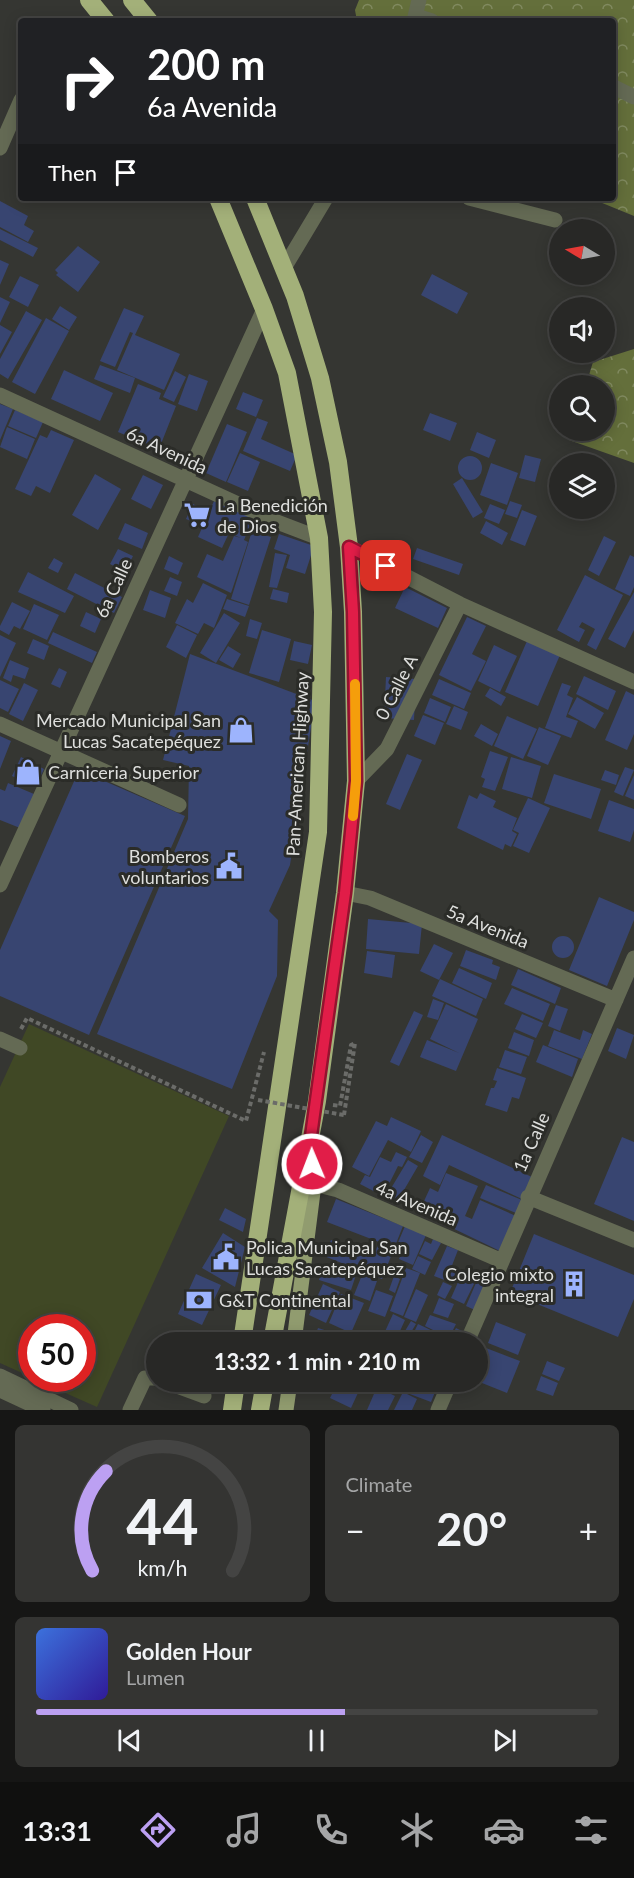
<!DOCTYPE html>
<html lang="en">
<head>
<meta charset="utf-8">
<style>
	body { margin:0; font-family:Lato,sans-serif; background:#343432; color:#f1f3f6; height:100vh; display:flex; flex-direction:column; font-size:22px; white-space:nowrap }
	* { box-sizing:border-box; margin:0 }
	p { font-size:20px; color:#a5a6a7 }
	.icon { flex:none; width:33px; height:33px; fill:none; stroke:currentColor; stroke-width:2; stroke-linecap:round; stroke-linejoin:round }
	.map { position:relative; height:1410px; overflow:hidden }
	.details { display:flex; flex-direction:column; gap:15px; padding:15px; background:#161615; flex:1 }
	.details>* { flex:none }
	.banner { position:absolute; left:18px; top:18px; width:598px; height:183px; border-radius:6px; box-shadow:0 3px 15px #0003,0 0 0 2px #444443; background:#202124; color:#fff; overflow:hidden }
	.needle { width:39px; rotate:280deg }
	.fabs { position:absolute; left:549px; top:219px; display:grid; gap:12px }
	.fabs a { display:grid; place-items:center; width:66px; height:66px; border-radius:50%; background:#282826; box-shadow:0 3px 15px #0003,0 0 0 2px #444443; font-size:30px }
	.speed { position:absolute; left:18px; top:1314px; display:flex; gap:12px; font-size:30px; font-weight:700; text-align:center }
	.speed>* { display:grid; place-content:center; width:78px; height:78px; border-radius:50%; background:#282826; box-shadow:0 3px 15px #0003,0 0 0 2px #444443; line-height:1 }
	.speed .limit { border:9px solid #d22; background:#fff; color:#111 }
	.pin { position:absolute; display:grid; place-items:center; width:51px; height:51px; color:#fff; margin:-26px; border-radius:12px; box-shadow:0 3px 9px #0006 }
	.me { position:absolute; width:66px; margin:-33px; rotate:359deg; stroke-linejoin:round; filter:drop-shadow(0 0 4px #0008) }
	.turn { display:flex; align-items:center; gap:21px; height:126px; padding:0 30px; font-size:27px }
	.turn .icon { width:78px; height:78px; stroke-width:2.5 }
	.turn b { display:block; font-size:42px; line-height:51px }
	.then { display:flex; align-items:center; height:57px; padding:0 30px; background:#0003; gap:12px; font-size:22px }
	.big { font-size:45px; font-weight:700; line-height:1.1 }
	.details .card { flex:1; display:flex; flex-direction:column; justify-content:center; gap:9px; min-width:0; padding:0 21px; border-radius:9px; background:#343432 }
	.details .dial { align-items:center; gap:0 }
	.dial svg { height:156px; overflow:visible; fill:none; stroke:#444443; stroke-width:7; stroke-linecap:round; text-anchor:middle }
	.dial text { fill:#f1f3f6; stroke:none }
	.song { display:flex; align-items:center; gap:18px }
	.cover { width:72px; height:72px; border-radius:9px; background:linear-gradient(135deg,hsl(220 70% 55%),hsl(250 70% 35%)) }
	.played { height:6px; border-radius:3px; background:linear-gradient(90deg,#bca0f2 55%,#444443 55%) }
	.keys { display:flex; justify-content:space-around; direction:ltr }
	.heat { display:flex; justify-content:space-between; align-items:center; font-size:33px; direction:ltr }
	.details .tiles { flex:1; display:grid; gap:15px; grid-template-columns:1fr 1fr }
	.card:last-child { grid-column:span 2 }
	.trip { position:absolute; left:146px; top:1332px; width:342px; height:60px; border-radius:30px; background:#282826; box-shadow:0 3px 15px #0003,0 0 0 2px #444443; font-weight:700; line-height:60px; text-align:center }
	.tabs { display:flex; height:96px; justify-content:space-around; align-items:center; background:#10100f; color:#a5a6a7 }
	.tabs .icon { width:42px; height:42px }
	.tabs .current { color:#bca0f2 }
	.tabs b { font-size:27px; color:#f1f3f6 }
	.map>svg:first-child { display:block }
	.forest { fill:url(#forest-crowns) }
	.park { fill:#404825 }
	.building { fill:#384571 }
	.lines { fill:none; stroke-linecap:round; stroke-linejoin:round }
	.path { stroke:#6b6c69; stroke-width:4; stroke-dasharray:4.5 3; stroke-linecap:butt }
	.minor { stroke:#646a54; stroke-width:15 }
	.major { stroke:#919c6f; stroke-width:15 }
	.highway { stroke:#a3b079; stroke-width:18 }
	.path-bridge { stroke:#6b6c69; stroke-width:4; stroke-dasharray:4.5 3; stroke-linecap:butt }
	.route-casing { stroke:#92132f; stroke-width:15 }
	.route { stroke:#e11d48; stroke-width:10 }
	.slow { stroke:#f59e0b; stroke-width:10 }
	.labels { text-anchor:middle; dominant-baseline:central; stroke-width:6; stroke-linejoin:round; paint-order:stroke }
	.street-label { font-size:18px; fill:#dedfdd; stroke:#2b2c28 }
	.poi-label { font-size:18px; fill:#dedfdd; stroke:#2b2c28; text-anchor:start }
</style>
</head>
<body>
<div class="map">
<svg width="634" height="1410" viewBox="0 0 634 1410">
	<defs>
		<pattern id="forest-crowns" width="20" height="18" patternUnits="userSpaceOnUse" patternTransform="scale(1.5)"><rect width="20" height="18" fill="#646f3b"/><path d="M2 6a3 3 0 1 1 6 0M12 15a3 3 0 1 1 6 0" fill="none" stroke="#818a60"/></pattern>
	</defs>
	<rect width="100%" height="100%" fill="#353632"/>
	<path class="forest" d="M359 0H634V216L590 198H614V21H357L355 10Z
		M634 349V463L569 440 572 431 604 430V386L586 385 593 362Z"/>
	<path class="park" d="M29 1024 229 1116 97 1407 34 1379 82 1378V1328H32L31 1377 0 1363V1087Z"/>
	<path class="building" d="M0 201 28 216 24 225 34 231 28 242 0 227Z
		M0 229 38 248 33 257 0 240Z
		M78 246 100 262 78 292 56 275 58 273 55 270Z
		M0 260 9 264 0 285Z
		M432 274 468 293 457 314 421 295Z
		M20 276 39 285 28 307 9 297Z
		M0 297 10 302 0 323Z
		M60 306 77 317 69 330 52 319Z
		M124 308 144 316 135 335 180 354 164 390 117 370 133 333 130 332 115 367 100 361Z
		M26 311 42 320 8 379 0 374V359Z
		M46 318 69 331 35 394 12 382Z
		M0 325 12 332 0 354Z
		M100 365 135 378 130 393 94 379Z
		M64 370 113 393 100 421 51 399Z
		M175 371 186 377 174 402 163 397Z
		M189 374 208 381 197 411 178 404Z
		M138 384 161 393 159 399 176 406 159 449 118 432Z
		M243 392 263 400 256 417 236 409Z
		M0 404 13 409 0 440Z
		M15 410 43 422 36 438 8 426Z
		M430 413 457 423 450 441 423 430Z
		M257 418 268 422 261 439 297 455 290 471 243 451Z
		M227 424 247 432 226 482 206 473Z
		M7 427 35 439 27 459 0 447Z
		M51 430 74 440 50 493 36 486 31 496 15 489 40 435 47 438Z
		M477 432 496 440 489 458 470 450Z
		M240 453 260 462 248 491 227 482Z
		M525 455 541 459 535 482 519 478Z
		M458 468a12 12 0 1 1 24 0a12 12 0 1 1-24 0Z
		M491 463 518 473 507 505 480 495Z
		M95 474 121 489 98 530 72 515Z
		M143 475 163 485 151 509 131 499Z
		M462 478 483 512 473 518 453 484Z
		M214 501 253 518 244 540 248 542 231 593 197 577 207 554 223 561 234 536 241 538 229 533 222 548 198 537Z
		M510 501 522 505 517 518 505 514Z
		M193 504 207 511 200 525 186 519Z
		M490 504 505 510 499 524 484 518Z
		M522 510 537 516 525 546 510 540Z
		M486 521 508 533 502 545 480 533Z
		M125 523 148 533 142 549 118 539Z
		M252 531 271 537 249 605 231 599Z
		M279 534 314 546 305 574 286 568 290 555 274 549Z
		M604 536 616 542 599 576 588 570Z
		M417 548 463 564 459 575 413 559Z
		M118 549 133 556 125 572 110 564Z
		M275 553 287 555 277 588 269 587Z
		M630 555 634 557V587L630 596 615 589Z
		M169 556 183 563 178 575 164 569Z
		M54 558 63 563 58 573 48 568Z
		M28 572 74 596 65 613 18 592Z
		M75 573 122 597 114 613 67 589Z
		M585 575 623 595 596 650 587 645 595 629 582 622 579 627 585 630 579 642 557 630Z
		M170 577 182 582 177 596 164 591Z
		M203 583 227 595 214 628 204 623 198 634 175 623 187 599 193 603Z
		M405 587 447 608 438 628 395 608Z
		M273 589 289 593 287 603 270 599Z
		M150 590 171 598 165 618 143 610Z
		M634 592V630L625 648 608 639Z
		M227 599 249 606 245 617 223 609Z
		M12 602 30 611 20 629 14 626 9 635 0 630V626Z
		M34 604 59 615 47 640 23 629Z
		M86 612 101 619 95 633 80 626Z
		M224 613 240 623 216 663 200 653Z
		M467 617 486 626 472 654 486 661 471 691 439 675Z
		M250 619 262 623 257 639 246 636Z
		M177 625 197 635 186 658 166 647Z
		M262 630 291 639 279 682 249 673Z
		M53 632 97 652 92 663 48 643Z
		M0 635 16 643 0 677Z
		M33 639 49 646 44 660 27 653Z
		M294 641 312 645 308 664 290 660Z
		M527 641 560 655 538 706 505 692Z
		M494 645 517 656 500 692 478 681Z
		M228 646 241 654 233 668 219 660Z
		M190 654 315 701 290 865 269 911 278 920 277 976 232 1089 97 1034 188 819 189 766 163 760Z
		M10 660 29 668 25 679 13 675 11 682 3 678Z
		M59 668 67 672 60 688 51 684Z
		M584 676 616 691 608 710 576 694Z
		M386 677 416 679 414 720 384 718Z
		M439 679 471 693 464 709 432 695Z
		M0 680 19 689 8 712 0 708Z
		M24 683 38 690 23 721 9 714Z
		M562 683 571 686 567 695 573 698 566 717 578 721 571 738 545 728Z
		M490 688 506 697 501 706 485 696Z
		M626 691 634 695V734L627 750 605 740Z
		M577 697 604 713 595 729 568 714Z
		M430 698 451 707 445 722 424 713Z
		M454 706 468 712 461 730 446 724Z
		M423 715 444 723 435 745 414 736Z
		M507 716 537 729 523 759 494 746Z
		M481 724 498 734 492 746 474 736Z
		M539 727 561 736 548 765 527 756Z
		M0 736 11 741 0 769Z
		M490 751 508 757 495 791 482 787 485 779 481 777Z
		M407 754 422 760 400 810 386 804Z
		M21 757 44 769 36 787 12 776Z
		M511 757 541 766 532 798 502 789Z
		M625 767 634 770 623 796 614 792Z
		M79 770 185 816 89 1035 0 996V950Z
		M605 770 619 775 616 785 601 780Z
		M554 774 601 789 591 819 544 803Z
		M634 775V800L625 796Z
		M8 783 34 794 20 828 0 820V789L5 791Z
		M480 793 496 801 493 807 517 818 512 831 517 834 511 847 505 844 503 850 457 828 469 795 477 799Z
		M528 798 550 808 529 853 513 846 519 833 513 830Z
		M609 800 634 809V830L630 842 598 831Z
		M599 897 634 912V920L607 986 569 970Z
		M368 919 422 924 419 954 366 949Z
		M552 947a11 11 0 1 1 22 0a11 11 0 1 1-22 0Z
		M434 944 453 953 439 980 420 971Z
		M466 950 493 960 492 964 500 967 496 980 460 966Z
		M367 951 395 955 392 978 364 973Z
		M459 968 492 983 486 999 452 983Z
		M518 969 561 988 555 1004 511 985Z
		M440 979 483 999 476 1016 432 996Z
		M512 988 550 1004 543 1021 504 1004Z
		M433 999 444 1003 438 1020 427 1017Z
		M446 1004 478 1019 456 1071 420 1057 427 1040 459 1053 430 1039Z
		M556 1005 568 1009 560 1031 548 1026Z
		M414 1011 423 1015 399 1066 390 1062Z
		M522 1014 543 1023 536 1038 515 1029Z
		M617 1028 634 1035 626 1059 608 1051Z
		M554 1030 580 1040 583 1030 592 1034 582 1059 548 1046Z
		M514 1032 534 1040 529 1056 508 1048Z
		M543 1045 578 1059 572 1077 536 1062Z
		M505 1050 527 1057 521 1074 499 1067Z
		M497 1068 526 1078 519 1099 512 1097 507 1112 485 1105 491 1088H494L497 1081 493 1080Z
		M391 1117 421 1131 411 1152 388 1140 369 1176 352 1167 376 1121 387 1126Z
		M421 1135 433 1142 422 1163 409 1157Z
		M442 1135 534 1178 524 1200 449 1165 440 1185 423 1176Z
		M622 1137 634 1142V1221L594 1204Z
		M396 1152 407 1157 402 1167 398 1166 383 1196 360 1184 365 1175 370 1177 380 1157 391 1162Z
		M408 1160 418 1166 397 1202 387 1195Z
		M446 1173 478 1186 465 1216 472 1219 480 1200 516 1216 500 1251 419 1212 430 1188 438 1192Z
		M486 1185 522 1200 516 1213 480 1198Z
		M336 1199 403 1226 382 1279 324 1256 331 1240 373 1257 379 1242 327 1222Z
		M225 1208 246 1219 243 1232 219 1220Z
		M405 1226 426 1235 413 1265 399 1259 404 1248 397 1245Z
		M223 1233 245 1247 235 1287 202 1268Z
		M534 1234 634 1275V1299L618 1337 510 1293Z
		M433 1239 441 1243 432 1260 419 1254 425 1241 431 1244Z
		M447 1246 458 1250 451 1268 460 1272 455 1284 434 1276Z
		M418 1256 431 1262 425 1275 412 1269Z
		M323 1265 356 1275 351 1290 319 1280Z
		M406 1268 420 1273 403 1316 390 1311Z
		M463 1271 477 1278 464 1304 451 1298Z
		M196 1274 221 1285 202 1325 178 1314Z
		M362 1275 377 1281 370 1301 354 1295Z
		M394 1276 400 1279 395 1293 389 1290Z
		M479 1276 490 1280 477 1311 466 1306Z
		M443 1282 452 1286 445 1299 437 1295Z
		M323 1284 340 1292 326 1323 309 1315Z
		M416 1289 428 1295 416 1322 404 1317Z
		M376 1290 393 1296 385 1317 368 1311Z
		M341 1294 364 1303 351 1333 329 1323Z
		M439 1298 454 1304 448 1318 433 1313Z
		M393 1314 405 1320 395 1342 382 1338Z
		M430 1315 456 1324 449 1338 425 1326Z
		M411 1321 416 1324 407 1339 402 1336Z
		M496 1322 526 1334 518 1355 488 1343Z
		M418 1324 456 1342H409Z
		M318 1328 363 1342H313Z
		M456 1328 470 1335 466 1342 450 1339Z
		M486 1348 520 1361 507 1393 477 1381V1372Z
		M547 1361 565 1368 559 1381 542 1374Z
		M541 1376 558 1383 553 1396 536 1390Z
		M311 1382H334L330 1390Z
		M338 1382H363L351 1408 330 1398Z
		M378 1382H439L431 1402Z
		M377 1387 395 1396 388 1410H367Z
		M403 1392 417 1399 412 1410H394Z"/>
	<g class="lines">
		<path class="path" d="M21 1029 27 1018 246 1121 264 1052
			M333 1105 340 1106 351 1045 355 1043
			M344 1115 355 1043"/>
		<path class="minor" d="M416 16 432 21
			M414 21 419 0
			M614 87 634 97
			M0 148 21 100
			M469 198 555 220
			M284 268 326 198
			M0 395 277 522 319 538
			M349 547 460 604 634 682
			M0 724 179 805
			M356 781 387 749 460 604
			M0 885 264 309
			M345 893 370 898 616 1000
			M0 1039 20 1048
			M314 1184 338 1190 502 1261
			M528 1197 634 1240
			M467 1342 634 958
			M0 1376 71 1410
			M166 1382 204 1396
			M0 1390 43 1410
			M130 1410 145 1378H156
			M438 1410 450 1382"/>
		<path class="major" d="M294 1342 314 1184 311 1152
			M286 1410 290 1382"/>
		<path class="highway" d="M89 0 106 21
			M132 0 149 21
			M218 198 264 309 287 373 319 538 323 612 318 832 242 1342
			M255 198 295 296 320 378 338 462 349 547 353 612 356 781 345 893 317 1101 272 1342
			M232 1410 236 1382
			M260 1410 265 1382"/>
		<path class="path-bridge" d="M258 1100 344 1115"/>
	</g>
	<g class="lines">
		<g class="route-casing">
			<path id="route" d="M312 1164 310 1143 345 893 356 781 353 612 349 547 386 566"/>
		</g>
		<use href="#route" class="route"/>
		<path class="slow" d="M353 816 356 781 355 684"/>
	</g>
	<defs>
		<g id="supermarket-bare" transform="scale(2.07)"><path d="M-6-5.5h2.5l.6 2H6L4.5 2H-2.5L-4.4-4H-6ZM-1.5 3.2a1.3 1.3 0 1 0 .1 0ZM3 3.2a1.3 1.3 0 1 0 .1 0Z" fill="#9db4fd" stroke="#2b2c28" stroke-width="2.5" paint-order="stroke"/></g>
		<g id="shop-bare" transform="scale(2.07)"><path d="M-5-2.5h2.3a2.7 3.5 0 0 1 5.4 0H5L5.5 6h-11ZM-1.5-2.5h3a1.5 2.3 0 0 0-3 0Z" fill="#9db4fd" stroke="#2b2c28" stroke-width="2.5" paint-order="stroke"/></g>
		<g id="civic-bare" transform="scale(2.07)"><path d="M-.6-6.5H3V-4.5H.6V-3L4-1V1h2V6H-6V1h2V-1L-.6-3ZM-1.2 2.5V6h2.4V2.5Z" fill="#9db4fd" stroke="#2b2c28" stroke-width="2.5" paint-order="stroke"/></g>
		<g id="building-bare" transform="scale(2.07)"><path d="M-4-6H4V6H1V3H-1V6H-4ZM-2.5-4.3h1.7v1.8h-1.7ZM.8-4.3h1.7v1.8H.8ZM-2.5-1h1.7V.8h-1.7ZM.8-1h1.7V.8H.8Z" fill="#9db4fd" stroke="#2b2c28" stroke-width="2.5" paint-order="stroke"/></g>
		<g id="bank-bare" transform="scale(2.07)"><path d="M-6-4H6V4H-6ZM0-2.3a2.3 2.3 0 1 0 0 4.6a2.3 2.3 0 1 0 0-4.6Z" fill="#9db4fd" stroke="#2b2c28" stroke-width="2.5" paint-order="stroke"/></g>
	</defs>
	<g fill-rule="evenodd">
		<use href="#supermarket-bare" x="197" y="515"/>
		<use href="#shop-bare" x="241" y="730"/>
		<use href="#shop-bare" x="28" y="772"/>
		<use href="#civic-bare" x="229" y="866"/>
		<use href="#civic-bare" x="226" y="1257"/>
		<use href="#building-bare" x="574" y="1284"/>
		<use href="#bank-bare" x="199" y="1300"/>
	</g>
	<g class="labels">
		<g class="street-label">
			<text transform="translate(167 450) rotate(25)">6a Avenida</text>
			<text transform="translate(113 588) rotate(-65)">6a Calle</text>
			<text transform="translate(396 687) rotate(-63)">0 Calle A</text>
			<text transform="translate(297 764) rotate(-87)">Pan-American Highway</text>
			<text transform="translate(488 926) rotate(22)">5a Avenida</text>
			<text transform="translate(531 1142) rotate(-66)">1a Calle</text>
			<text transform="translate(417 1203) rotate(23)">4a Avenida</text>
		</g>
		<g class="poi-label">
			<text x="217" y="505">La Benedición<tspan x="217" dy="21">de Dios</tspan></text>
			<text x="221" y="720" text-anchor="end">Mercado Municipal San<tspan x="221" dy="21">Lucas Sacatepéquez</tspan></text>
			<text x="48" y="772">Carniceria Superior</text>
			<text x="209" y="856" text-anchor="end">Bomberos<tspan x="209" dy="21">voluntarios</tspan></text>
			<text x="246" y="1247">Polica Municipal San<tspan x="246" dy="21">Lucas Sacatepéquez</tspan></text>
			<text x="554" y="1274" text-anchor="end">Colegio mixto<tspan x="554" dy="21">integral</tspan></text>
			<text x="219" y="1300">G&amp;T Continental</text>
		</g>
	</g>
</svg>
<div class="fabs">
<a><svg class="needle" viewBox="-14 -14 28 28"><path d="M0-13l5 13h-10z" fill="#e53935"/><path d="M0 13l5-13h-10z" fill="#a5a6a7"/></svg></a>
<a><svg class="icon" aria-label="sound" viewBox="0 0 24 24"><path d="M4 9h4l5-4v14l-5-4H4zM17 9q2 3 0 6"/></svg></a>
<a><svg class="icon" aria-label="search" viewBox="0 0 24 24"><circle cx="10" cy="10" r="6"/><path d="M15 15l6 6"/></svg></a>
<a><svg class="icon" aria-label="layers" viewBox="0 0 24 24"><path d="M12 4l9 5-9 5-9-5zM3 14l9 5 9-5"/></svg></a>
</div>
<div class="speed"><div class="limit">50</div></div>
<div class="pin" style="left:386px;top:566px;background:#d93025"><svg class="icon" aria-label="arrive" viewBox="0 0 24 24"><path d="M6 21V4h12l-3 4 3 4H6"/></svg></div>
<svg class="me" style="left:312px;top:1164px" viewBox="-20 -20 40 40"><circle r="17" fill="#e11d48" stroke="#fff" stroke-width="3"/><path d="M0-11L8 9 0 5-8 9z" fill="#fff"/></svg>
<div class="trip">13:32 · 1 min · 210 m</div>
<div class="banner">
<div class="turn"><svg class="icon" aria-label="right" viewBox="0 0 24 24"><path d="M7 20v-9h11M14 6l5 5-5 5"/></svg><div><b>200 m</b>6a Avenida</div></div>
<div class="then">Then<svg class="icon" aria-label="arrive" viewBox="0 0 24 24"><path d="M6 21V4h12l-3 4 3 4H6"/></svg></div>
</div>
</div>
<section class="details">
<div class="tiles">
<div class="card dial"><svg viewBox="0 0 100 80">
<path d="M14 69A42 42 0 1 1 86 69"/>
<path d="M14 69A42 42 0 0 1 21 18" stroke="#bca0f2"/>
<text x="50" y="56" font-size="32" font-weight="700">44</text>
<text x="50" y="72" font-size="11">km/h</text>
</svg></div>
<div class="card"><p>Climate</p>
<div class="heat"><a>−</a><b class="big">20°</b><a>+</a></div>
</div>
<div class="card">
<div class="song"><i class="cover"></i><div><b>Golden Hour</b><p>Lumen</p></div></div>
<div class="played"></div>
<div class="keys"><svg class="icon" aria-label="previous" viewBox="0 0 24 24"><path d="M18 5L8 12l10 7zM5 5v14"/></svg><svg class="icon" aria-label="pause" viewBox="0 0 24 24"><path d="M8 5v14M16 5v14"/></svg><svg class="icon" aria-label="next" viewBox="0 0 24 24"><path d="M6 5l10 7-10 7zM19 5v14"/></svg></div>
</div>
</div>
</section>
<nav class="tabs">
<b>13:31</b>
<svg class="icon current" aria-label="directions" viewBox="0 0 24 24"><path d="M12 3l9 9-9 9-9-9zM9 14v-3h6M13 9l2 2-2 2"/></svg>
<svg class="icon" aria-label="music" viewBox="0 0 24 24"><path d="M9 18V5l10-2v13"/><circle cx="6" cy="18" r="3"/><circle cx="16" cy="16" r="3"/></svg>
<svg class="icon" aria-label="phone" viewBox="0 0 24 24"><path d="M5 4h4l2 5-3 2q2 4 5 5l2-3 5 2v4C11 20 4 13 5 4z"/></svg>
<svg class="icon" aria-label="climate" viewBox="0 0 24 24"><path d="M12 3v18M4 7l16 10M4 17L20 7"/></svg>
<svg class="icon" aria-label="car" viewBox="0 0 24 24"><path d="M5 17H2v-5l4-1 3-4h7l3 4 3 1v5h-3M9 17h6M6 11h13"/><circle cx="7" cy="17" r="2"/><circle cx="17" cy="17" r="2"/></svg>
<svg class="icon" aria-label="filters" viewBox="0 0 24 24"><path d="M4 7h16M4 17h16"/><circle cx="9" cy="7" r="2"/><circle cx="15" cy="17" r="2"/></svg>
</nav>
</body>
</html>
